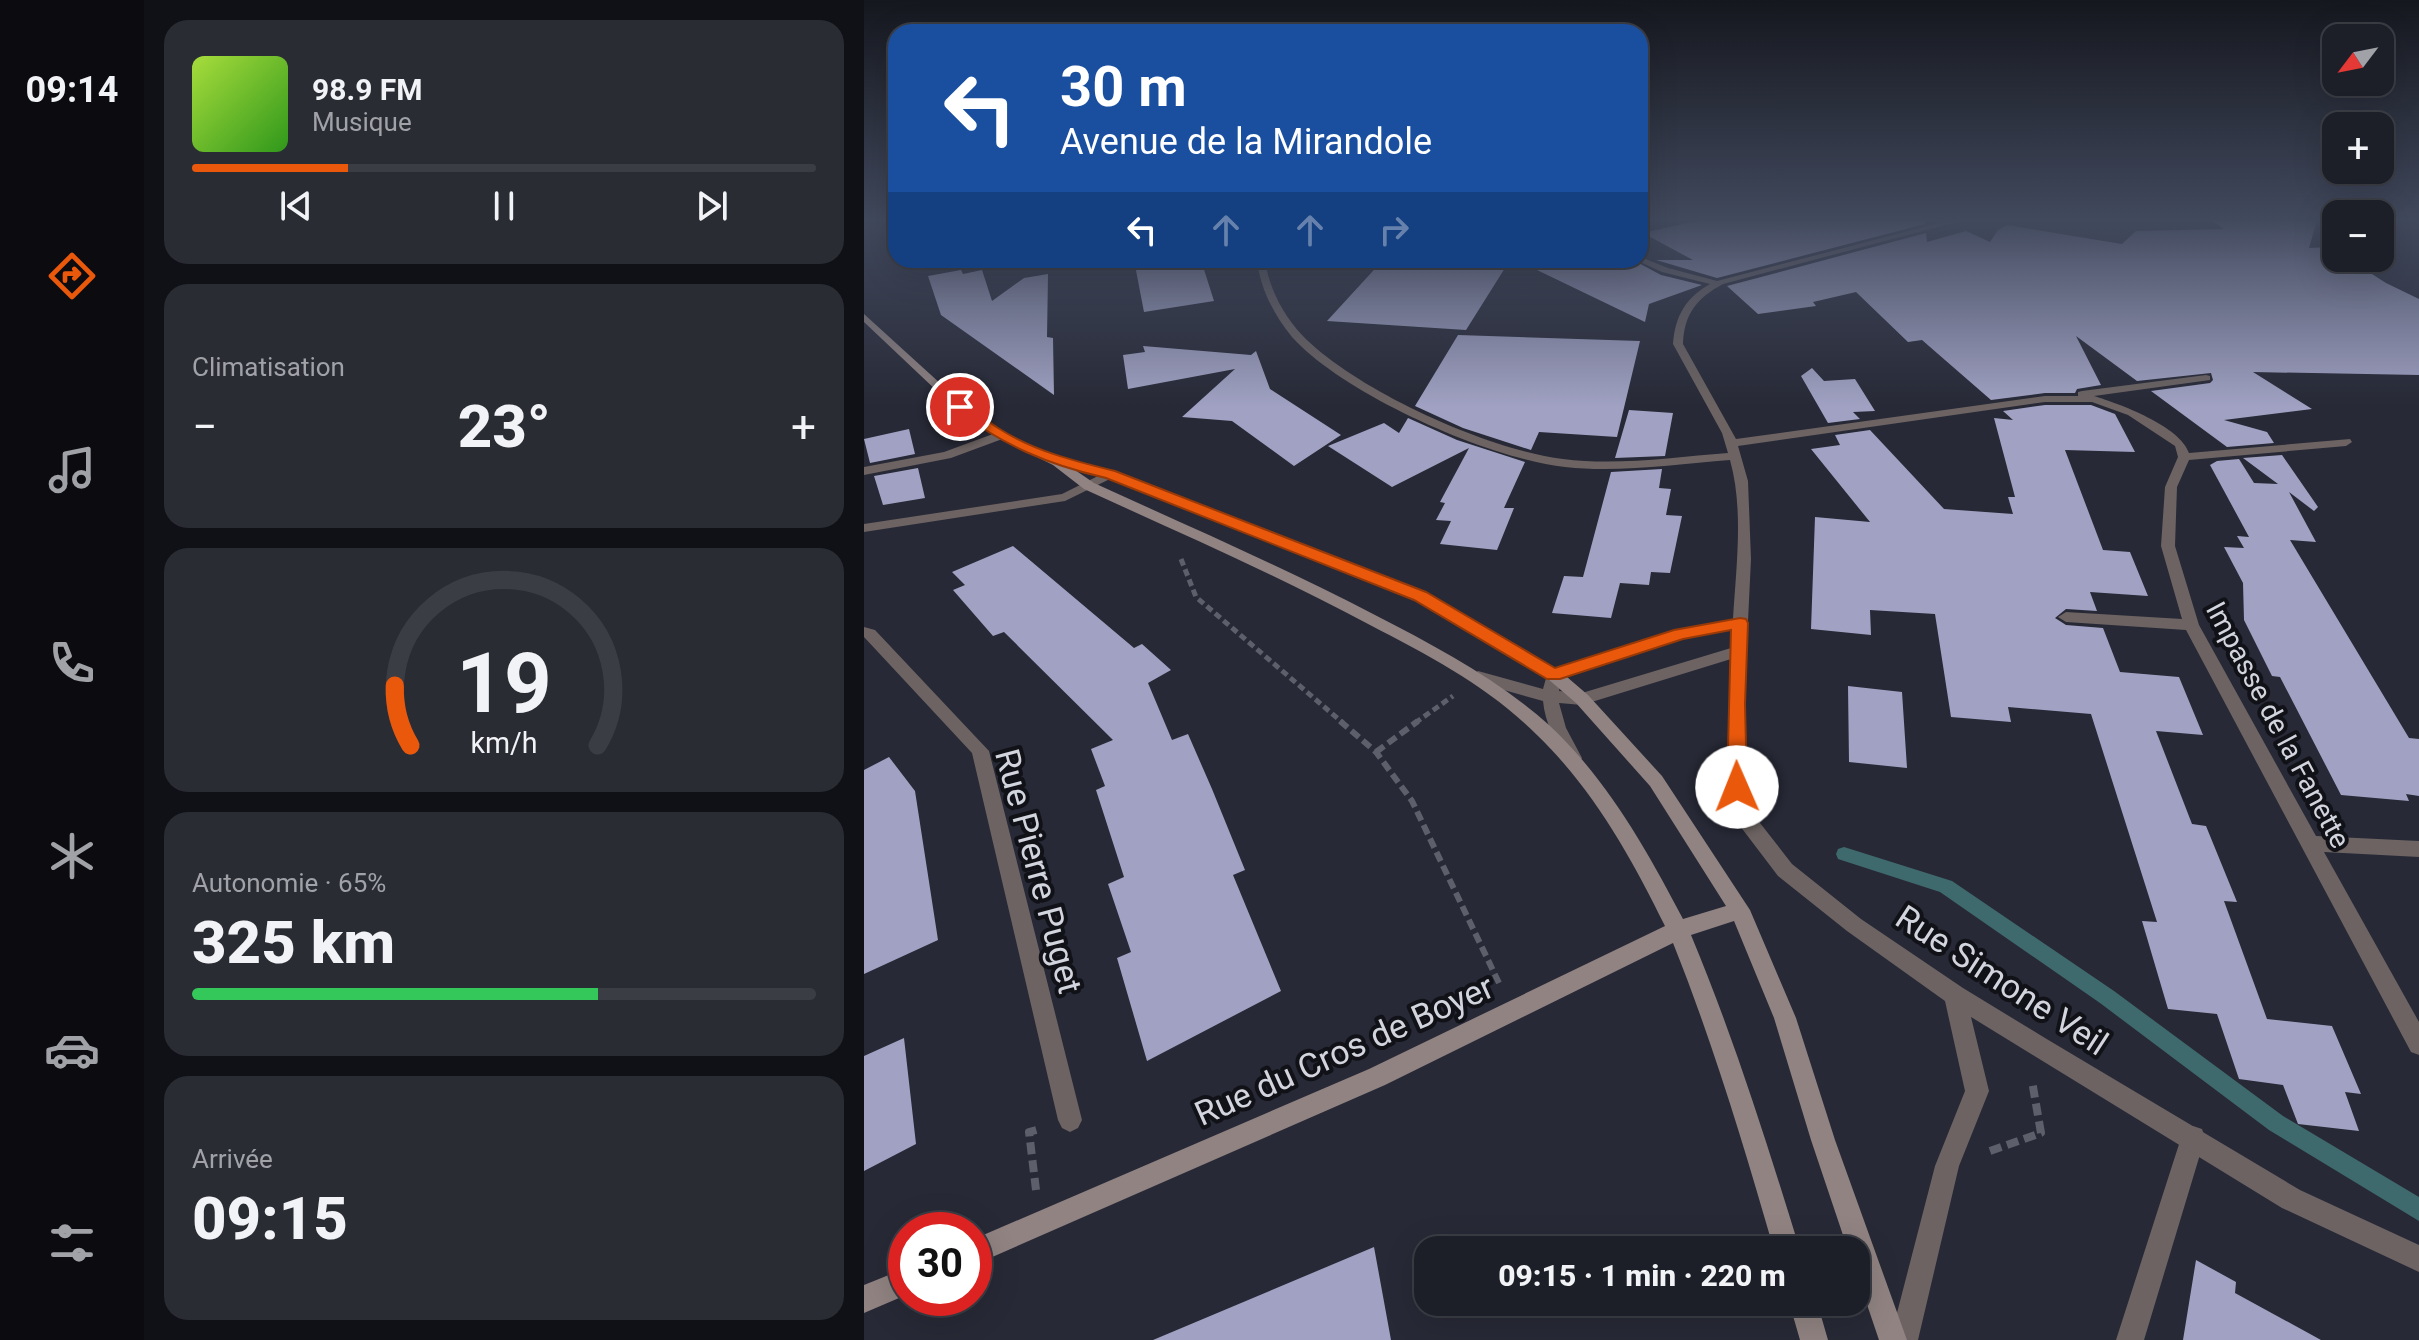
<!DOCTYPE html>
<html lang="fr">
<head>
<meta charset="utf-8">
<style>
	body { margin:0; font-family:Roboto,sans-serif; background:#2a2c34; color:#f1f3f6; height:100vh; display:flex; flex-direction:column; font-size:30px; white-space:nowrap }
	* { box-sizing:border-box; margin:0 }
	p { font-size:26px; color:#a0a2a8 }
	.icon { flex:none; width:44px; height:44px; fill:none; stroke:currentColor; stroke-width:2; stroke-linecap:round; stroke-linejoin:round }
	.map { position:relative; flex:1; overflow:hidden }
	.sheet { display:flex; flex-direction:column; gap:20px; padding:20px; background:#101116; width:720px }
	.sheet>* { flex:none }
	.banner { position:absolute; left:24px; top:24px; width:760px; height:244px; border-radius:24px; box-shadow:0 8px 32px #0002,0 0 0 2px #3b3d45; background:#1a4fa0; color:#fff; overflow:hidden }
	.needle { width:52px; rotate:238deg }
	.fabs { position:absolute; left:1458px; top:24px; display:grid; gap:16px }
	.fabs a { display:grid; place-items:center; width:72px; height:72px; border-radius:16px; background:#1d1f28; box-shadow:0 8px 32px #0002,0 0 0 2px #3b3d45; font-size:40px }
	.speed { position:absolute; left:24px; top:1212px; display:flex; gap:16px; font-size:40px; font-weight:700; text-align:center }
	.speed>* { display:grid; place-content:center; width:104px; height:104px; border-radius:50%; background:#1d1f28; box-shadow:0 8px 32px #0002,0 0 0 2px #3b3d45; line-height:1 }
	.speed .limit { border:12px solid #d22; background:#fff; color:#111 }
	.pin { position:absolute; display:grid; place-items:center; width:68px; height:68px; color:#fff; margin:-34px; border:4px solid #fff; border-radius:50%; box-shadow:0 2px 8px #0007 }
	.me { position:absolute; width:88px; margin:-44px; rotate:359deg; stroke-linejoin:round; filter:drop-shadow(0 0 6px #0008) }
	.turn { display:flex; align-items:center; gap:28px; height:168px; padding:0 40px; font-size:36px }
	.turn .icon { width:104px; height:104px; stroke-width:2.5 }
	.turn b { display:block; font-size:56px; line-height:68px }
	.lanes { display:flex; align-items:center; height:76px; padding:0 40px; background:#0003; justify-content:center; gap:40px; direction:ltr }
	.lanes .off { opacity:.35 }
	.big { font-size:60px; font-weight:800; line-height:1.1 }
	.sheet .widget { flex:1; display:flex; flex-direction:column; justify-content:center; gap:12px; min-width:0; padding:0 28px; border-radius:24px; background:#2a2c34 }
	.sheet .dial { align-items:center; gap:0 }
	.dial svg { height:208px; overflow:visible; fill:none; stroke:#3b3d45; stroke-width:7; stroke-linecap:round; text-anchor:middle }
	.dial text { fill:#f1f3f6; stroke:none }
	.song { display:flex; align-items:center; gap:24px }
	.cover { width:96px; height:96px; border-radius:12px; background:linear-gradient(135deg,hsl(80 70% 55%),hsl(110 70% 35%)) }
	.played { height:8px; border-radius:4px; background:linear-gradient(90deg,#ea580c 25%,#3b3d45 25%) }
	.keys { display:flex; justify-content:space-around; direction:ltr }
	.heat { display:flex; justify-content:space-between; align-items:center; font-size:44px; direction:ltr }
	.charge { height:12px; border-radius:6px; background:linear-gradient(90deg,#34c759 65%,#3b3d45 0) }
	.trip { position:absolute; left:550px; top:1236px; width:456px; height:80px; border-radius:24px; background:#1d1f28; box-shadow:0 8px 32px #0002,0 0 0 2px #3b3d45; font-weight:800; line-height:80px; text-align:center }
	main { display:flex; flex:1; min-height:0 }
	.tabs { display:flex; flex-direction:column; width:144px; justify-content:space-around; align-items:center; background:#0c0c10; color:#a0a2a8 }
	.tabs .icon { width:56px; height:56px }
	.tabs .on { color:#ea580c }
	.tabs b { font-size:36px; color:#f1f3f6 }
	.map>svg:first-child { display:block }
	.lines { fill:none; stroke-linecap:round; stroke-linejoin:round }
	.stream { fill:#3f6a6d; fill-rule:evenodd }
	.building { fill:#a1a2c3 }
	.path-far2 { stroke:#5d5f6b; stroke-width:5; stroke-dasharray:7 4; stroke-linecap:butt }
	.path-far1 { stroke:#5d5f6b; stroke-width:6; stroke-dasharray:10 5; stroke-linecap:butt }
	.path { stroke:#5d5f6b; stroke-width:8; stroke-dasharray:12 6; stroke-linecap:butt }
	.lane { fill:#6c6362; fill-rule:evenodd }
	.street { fill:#6c6362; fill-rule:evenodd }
	.secondary { fill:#908382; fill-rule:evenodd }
	.route { fill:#ea580c; stroke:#983908; stroke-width:2 }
	.labels { text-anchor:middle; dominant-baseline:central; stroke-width:8; stroke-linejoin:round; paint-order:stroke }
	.street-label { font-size:28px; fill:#d3d5de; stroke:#111218 }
	.near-street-label { font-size:34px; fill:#d3d5de; stroke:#111218 }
</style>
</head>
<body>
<main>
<nav class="tabs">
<b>09:14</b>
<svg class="icon on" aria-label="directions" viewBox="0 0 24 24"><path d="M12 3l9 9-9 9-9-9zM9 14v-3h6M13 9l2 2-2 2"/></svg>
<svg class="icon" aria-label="music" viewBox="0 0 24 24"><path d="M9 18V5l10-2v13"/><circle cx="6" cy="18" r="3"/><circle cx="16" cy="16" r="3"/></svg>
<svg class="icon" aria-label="phone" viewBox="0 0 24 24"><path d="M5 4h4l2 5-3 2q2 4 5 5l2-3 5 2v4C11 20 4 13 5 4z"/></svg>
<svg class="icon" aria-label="climate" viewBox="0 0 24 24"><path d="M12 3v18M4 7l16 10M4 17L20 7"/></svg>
<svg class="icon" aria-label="car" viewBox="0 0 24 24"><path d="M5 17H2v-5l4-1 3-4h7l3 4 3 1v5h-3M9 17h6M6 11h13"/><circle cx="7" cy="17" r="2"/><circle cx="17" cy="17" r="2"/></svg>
<svg class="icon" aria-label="filters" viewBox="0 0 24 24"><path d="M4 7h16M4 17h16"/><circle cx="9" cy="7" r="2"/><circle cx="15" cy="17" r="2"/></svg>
</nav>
<section class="sheet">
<div class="widget">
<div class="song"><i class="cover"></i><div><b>98.9 FM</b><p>Musique</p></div></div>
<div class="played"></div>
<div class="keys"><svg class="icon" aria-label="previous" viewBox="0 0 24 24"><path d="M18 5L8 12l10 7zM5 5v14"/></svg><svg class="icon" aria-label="pause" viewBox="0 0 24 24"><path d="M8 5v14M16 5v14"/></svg><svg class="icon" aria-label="next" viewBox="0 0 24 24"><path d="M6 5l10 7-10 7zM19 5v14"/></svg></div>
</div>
<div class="widget"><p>Climatisation</p>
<div class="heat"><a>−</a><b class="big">23°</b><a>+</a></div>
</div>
<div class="widget dial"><svg viewBox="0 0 100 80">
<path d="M14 69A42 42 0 1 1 86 69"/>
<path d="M14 69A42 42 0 0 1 8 46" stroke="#ea580c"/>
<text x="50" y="56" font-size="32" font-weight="700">19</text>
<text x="50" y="72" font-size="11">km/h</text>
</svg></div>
<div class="widget"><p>Autonomie · 65%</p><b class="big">325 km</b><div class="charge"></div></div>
<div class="widget"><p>Arrivée</p><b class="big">09:15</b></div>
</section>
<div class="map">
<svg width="1555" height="1340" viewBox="0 0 1555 1340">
	<rect width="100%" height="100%" fill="#272936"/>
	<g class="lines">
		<path class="stream" d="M980 847 1088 881 1250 991 1419 1116 1555 1197V1221L1405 1130 1236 1003 1076 892 974 859 972 854 974 849Z"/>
	</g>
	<path class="building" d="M836 220H1060L1061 224 853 278 792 260H829L779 233Z
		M1347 220H1453L1445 248 1466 247 1472 251V258H1483L1522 283 1555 299V375L1389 372 1448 409 1360 420 1403 432 1410 443 1363 447 1287 391 1346 383 1349 380 1347 373 1273 381 1212 336 1237 385 1213 389 1211 393H1181L1127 400 1058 340 1044 342 992 292 949 302 952 306 894 314 863 286 1062 233 1063 242 1102 231 1126 242 1134 230 1143 225 1258 244 1272 231 1360 229Z
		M270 260H337L350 301 280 312Z
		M519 260H646L602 330 463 321Z
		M652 260H769L797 275 838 285 785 304 781 322Z
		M97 270 99 274 118 270 128 301 160 278 184 274 183 337 189 338 190 395 77 315 64 276Z
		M594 335 776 341 753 437 675 432 667 450 599 428 551 406Z
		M279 346 387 355 392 351 406 389 477 435 430 466 368 421 318 417 371 369 264 389 259 355 281 352Z
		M948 368 960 381 991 379 1011 411 989 412 996 419 964 423 937 376Z
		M1181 405H1227L1251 414 1271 452 1201 450 1239 550 1266 552 1284 596 1226 592 1233 611 1202 609 1191 618 1202 625 1239 628 1256 672 1315 677 1339 735 1292 731 1328 824 1342 826 1373 902 1360 901 1403 1019 1468 1026 1497 1094 1481 1092 1495 1131 1434 1124 1419 1085 1375 1079 1353 1014 1304 1009 1278 921 1293 922 1227 714 1144 707 1147 722 1087 717 1071 614 1006 610 1007 635 947 629 951 517 1006 522 947 449 976 445 971 435 1006 430 1080 509 1149 514 1144 497H1151L1130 418 1149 420 1139 411Z
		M765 410 809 413 801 456 751 458Z
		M544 418 593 440 661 462 640 508H650L633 550 576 544 587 521 572 520 581 503 576 502 605 448 528 487 464 446 520 423 535 433Z
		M45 429 51 454 6 463 0 439Z
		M1418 455 1454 507 1450 511 1425 492 1452 542 1426 540 1545 738 1555 739V796L1542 794 1545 801 1477 795 1416 677 1408 676 1380 620 1379 583 1360 547 1380 548 1373 536 1385 537 1346 465 1353 461 1375 459 1390 483 1414 484 1379 458Z
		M54 468 61 498 19 505 10 476Z
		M798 469 795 488 807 489 802 515 818 516 806 573 787 572 785 585 756 583 747 618 688 613 700 576 719 577 747 472Z
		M149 546 270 648 278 644 307 670 284 683 308 740 324 734 348 789 381 870 369 875 417 991 283 1061 253 958 267 952 244 884 260 877 232 790 241 786 227 749 249 740 140 632 129 636 89 590 101 585 88 572Z
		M984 686 1038 692 1043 768 985 762Z
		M25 757 51 791 74 940 0 974V770Z
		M40 1038 52 1144 0 1171V1056Z
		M510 1247 527 1340H289Z
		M1332 1260 1372 1282 1371 1293 1457 1340H1319Z"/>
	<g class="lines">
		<path class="path-far2" d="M317 559 332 597 479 723
			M551 723 589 696"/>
		<path class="path-far1" d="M476 721 512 752 548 801 635 983
			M512 752 554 721"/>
		<path class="path" d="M1126 1151 1177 1133 1168 1081
			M172 1190 165 1132 176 1129"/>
		<path class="lane" d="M137 431 143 435 141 438 87 458 0 475V467L80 452Z
			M246 470 250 471V477L201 501 0 532V524L198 494Z
			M1329 1126 1338 1129 1341 1138 1280 1340H1252L1317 1138 1320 1129Z"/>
		<path class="street" d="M1087 220H1100L859 284C833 298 820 314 819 344L872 439 1181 396H1214V392L1218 391 1342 375 1346 376V380L1230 396C1256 404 1316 426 1325 453L1486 439 1488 442 1482 446 1325 460 1313 487 1311 546 1335 625 1452 836 1555 841V857L1460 852 1555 1022V1055L1547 1052 1322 630 1202 622 1194 617 1202 612 1318 619 1297 546 1301 487 1314 457 1311 446 1264 415 1228 402H1181L874 446 884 481 887 559 880 704 882 787 889 814 928 864 997 919 1099 988 1181 1038 1436 1190 1555 1245V1272L1418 1208 1107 1017 1125 1091 1095 1166 1054 1340H1026L1071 1166 1101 1091 1081 1001 983 931 914 876 873 822 864 787 867 659 718 705 695 703 702 728 718 758 715 763H703C692 743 681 723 679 701L608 681 606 677 614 671 679 689 684 671 812 630 869 619C872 568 880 510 866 460 812 464 755 473 701 467 625 459 479 394 428 337 410 315 396 288 393 260H401C405 288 419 315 438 335 491 390 624 450 699 459 753 466 810 457 864 453L858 433 809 344C811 317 821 298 846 284L798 272 772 260 779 258 804 268 853 281ZM868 629 867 648 718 693 695 691 697 678 819 639Z
			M0 627 11 630 125 751 218 1120 214 1128 206 1132 198 1128 194 1120 108 753 0 637Z"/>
		<path class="secondary" d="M0 314 100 405 135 430 198 460 250 471 561 593 696 671 724 695 798 776 886 910 932 1018 971 1140 1043 1340H1015L992 1272V1250H984L947 1140 910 1018 870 921 827 935C870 1038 903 1143 936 1250H910C880 1146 849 1043 809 943L521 1085 110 1265V1239L505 1069 801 926C767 857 729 789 673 735 625 687 566 656 506 625 413 575 316 533 220 489L189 465 127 434 92 409 0 322ZM211 470 242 477 551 599 684 679 712 703 786 786 862 906 819 919C783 850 743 779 685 725 632 678 573 647 511 615 419 567 324 526 230 483Z
			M42 1268V1295L0 1313V1285Z
			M925 1302H953L964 1340H936Z"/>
	</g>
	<linearGradient id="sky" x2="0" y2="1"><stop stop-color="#15171e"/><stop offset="0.54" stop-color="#41495d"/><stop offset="1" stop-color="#41495d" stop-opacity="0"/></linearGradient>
	<rect width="1555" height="407" fill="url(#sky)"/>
	<path class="route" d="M91 405C106 403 121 420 134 428 170 451 210 461 251 471L562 592 691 668 810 630 876 618 882 619 884 623 881 704 883 787 880 792H866L863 787 867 630 819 639 696 679H683L550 600 242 478C181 464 142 446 91 410Z"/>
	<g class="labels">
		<g class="street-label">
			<text transform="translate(1414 725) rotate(62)">Impasse de la Fanette</text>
		</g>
		<g class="near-street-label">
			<text transform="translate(175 871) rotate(75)">Rue Pierre Puget</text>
			<text transform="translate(1138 980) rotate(33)">Rue Simone Veil</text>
			<text transform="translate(480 1050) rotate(-24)">Rue du Cros de Boyer</text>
		</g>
	</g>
</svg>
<div class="fabs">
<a><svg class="needle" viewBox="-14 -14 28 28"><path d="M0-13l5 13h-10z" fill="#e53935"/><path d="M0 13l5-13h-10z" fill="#a0a2a8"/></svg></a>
<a>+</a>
<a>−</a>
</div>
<div class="speed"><div class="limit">30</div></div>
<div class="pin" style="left:96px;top:407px;background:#d93025"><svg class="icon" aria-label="arrive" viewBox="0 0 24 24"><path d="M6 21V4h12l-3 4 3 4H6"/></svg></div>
<svg class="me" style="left:873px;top:787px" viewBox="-20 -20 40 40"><circle r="19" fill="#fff"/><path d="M0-13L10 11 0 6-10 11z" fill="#ea580c"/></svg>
<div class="trip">09:15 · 1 min · 220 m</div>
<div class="banner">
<div class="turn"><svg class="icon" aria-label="left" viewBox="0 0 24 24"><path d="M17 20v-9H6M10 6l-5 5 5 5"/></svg><div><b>30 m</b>Avenue de la Mirandole</div></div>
<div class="lanes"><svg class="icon" aria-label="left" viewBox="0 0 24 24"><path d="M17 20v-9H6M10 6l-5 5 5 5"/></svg><svg class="icon off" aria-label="ahead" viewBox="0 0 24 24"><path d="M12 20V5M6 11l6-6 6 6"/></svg><svg class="icon off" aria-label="ahead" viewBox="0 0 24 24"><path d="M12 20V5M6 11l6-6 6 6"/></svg><svg class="icon off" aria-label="right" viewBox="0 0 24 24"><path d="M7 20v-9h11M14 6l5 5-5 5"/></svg></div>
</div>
</div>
</main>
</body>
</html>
